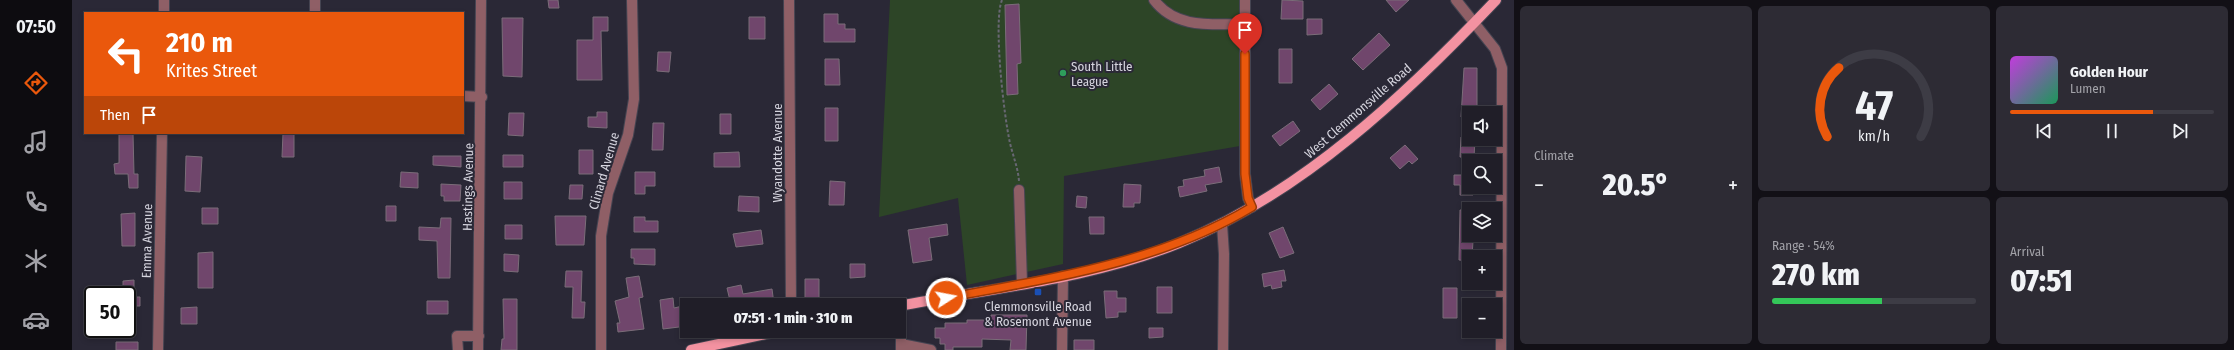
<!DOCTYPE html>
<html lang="en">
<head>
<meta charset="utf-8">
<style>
	body { margin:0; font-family:"Fira Sans Condensed",sans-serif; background:#2d2b34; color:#f1f3f6; height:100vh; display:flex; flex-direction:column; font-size:15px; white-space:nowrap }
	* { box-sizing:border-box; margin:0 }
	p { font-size:13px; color:#a2a2a8 }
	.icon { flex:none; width:22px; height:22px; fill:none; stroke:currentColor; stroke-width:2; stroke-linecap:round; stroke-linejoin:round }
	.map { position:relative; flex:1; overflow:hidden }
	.drawer { display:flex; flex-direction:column; gap:6px; padding:6px; background:#121016; width:720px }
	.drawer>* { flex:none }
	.hud { position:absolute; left:12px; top:12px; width:380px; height:122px; border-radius:0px; box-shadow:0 2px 6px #0003,0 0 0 1px #3d3c45; background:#ea580c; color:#fff; overflow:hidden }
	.buttons { position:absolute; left:1390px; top:106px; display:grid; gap:8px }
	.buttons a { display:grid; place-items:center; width:40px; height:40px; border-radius:0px; background:#201e28; box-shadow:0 2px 6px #0003,0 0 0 1px #3d3c45; font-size:20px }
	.speed { position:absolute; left:12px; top:286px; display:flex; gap:8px; font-size:20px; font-weight:700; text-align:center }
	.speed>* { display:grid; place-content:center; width:52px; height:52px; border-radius:50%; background:#201e28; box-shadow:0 2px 6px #0003,0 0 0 1px #3d3c45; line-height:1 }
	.speed .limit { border:2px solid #111; border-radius:6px; background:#fff; color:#111 }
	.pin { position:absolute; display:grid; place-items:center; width:34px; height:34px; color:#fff; margin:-41px -17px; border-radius:50% 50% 50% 0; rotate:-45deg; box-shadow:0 0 4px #0007 }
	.pin .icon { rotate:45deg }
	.me { position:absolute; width:44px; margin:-22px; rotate:79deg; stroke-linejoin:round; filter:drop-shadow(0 0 3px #0008) }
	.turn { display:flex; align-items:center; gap:14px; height:84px; padding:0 16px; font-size:18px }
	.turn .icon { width:52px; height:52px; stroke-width:2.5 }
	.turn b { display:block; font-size:28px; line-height:34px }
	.then { display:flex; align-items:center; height:38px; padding:0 16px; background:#0003; gap:8px; font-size:15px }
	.big { font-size:30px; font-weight:800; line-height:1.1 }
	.drawer .widget { flex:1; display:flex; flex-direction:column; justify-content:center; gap:6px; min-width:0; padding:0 14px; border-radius:6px; background:#2d2b34 }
	.drawer .dial { align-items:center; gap:0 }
	.dial svg { height:104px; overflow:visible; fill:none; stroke:#3d3c45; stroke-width:7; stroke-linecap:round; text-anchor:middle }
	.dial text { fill:#f1f3f6; stroke:none }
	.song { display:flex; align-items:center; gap:12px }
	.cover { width:48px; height:48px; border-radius:6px; background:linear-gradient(135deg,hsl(290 70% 55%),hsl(150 70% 35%)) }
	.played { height:4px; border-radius:2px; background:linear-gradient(90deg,#ea580c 70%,#3d3c45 70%) }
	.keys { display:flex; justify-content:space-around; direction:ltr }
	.heat { display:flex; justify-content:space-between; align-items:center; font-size:22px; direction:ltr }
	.charge { height:6px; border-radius:3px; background:linear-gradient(90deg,#34c759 54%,#3d3c45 0) }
	.drawer .tiles { flex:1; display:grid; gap:6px; grid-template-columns:repeat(3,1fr) }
	.widget:first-child { grid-row:span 2 }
	.trip { position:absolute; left:608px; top:298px; width:226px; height:40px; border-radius:0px; background:#201e28; box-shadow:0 2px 6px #0003,0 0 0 1px #3d3c45; font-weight:800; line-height:40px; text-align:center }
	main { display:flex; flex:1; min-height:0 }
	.tab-bar { display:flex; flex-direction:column; width:72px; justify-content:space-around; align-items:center; background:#0d0c10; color:#a2a2a8 }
	.tab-bar .icon { width:28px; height:28px }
	.tab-bar .on { color:#ea580c }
	.tab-bar b { font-size:18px; color:#f1f3f6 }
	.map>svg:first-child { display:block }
	.grass { fill:#2d4527 }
	.building { fill:#70466c; stroke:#7b6d79 }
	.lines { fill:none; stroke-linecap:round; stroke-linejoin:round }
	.minor-casing { stroke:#454451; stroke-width:12 }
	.major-casing { stroke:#454451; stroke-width:12 }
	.path { stroke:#686773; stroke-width:2; stroke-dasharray:3 2; stroke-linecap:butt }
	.minor { stroke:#8f5f66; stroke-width:10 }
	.major { stroke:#f392a1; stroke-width:10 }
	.route-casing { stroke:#983908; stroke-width:10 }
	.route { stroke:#ea580c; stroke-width:7 }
	.leisure-dot { fill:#2e9e5b; stroke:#2a2836; stroke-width:1.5 }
	.transit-dot { fill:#1a4fb4; stroke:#2a2836; stroke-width:1.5 }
	.labels { text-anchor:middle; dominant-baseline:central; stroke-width:4; stroke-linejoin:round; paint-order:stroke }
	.poi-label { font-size:13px; fill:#d5d4de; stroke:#2a2836; text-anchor:start }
	.street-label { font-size:13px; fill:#d5d4de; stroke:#2a2836 }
</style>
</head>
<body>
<main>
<nav class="tab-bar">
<b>07:50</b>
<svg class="icon on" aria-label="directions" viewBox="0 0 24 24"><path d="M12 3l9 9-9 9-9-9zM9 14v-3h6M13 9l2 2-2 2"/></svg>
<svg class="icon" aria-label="music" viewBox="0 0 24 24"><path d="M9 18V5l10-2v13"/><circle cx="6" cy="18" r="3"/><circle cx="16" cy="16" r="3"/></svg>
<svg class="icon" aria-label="phone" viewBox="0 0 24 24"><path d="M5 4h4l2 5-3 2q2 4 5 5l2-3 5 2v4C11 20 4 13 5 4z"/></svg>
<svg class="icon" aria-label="climate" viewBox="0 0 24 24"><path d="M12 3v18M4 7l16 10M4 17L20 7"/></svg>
<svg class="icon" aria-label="car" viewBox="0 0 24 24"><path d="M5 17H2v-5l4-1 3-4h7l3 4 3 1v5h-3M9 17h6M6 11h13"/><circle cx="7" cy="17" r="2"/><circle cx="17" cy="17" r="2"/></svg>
</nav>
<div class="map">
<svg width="1442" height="350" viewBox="0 0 1442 350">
	<rect width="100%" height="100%" fill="#2a2836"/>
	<path class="grass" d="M818 0H1169L1168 146 992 176 991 264 895 285 886 198 807 217Z"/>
	<path class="building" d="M476 0H486L487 8H477Z
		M1210 0 1231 1V19H1209Z
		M1314 0H1337L1324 12Z
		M947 4 949 63 945 64 946 94 935 95 933 5Z
		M752 14H766V24H773V29H783V42H752Z
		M521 17H536V31H529L530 80H505V40H521Z
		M677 17H693V39H677Z
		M430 18H451L450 77 431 76Z
		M1235 19H1250V34L1235 35Z
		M1307 33 1318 45 1291 70 1280 59Z
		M1207 49H1220V83H1207Z
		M586 52H599L597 72 585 71Z
		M753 59H767L768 85H753Z
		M1392 68H1405V113H1397V117H1389Z
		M1257 84 1266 94 1248 110 1239 100Z
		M753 108H766V141H753Z
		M525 112H535V128L516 127V117H525Z
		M437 113H452L451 136 436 135Z
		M648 114H659V134H648Z
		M1221 121 1228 131 1208 146 1200 136Z
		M581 123H592L591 150H580Z
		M47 133H61L62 174H66V188H57L56 174H43L42 164 47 163Z
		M211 133H222V157H210Z
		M1389 137 1403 139 1402 158 1388 157Z
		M1333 145 1346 159 1340 164 1337 161 1328 169 1318 158Z
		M507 150H521V174H507Z
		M667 152 668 167H642V153Z
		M431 155H451V167H431Z
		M114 156 130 157 128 192 113 191Z
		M361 156H389V167L361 165Z
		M1147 167 1150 182 1133 185 1135 191 1108 197 1106 187 1112 186 1111 180 1133 176 1132 170Z
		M329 172 346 173V188L328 187Z
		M563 172H583V186H573V194H563Z
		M1382 175H1397V187H1401V195H1388V185H1382Z
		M758 181 773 182 772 205H757Z
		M432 182H450V199H432Z
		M369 184 389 185 388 201H372V196H369Z
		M1052 184 1069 185 1068 203H1062V207H1051Z
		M498 185H511L510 199H497Z
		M667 196 687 197V212L666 211Z
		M1005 196 1015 197 1014 208 1004 207Z
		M314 206H324V221H314Z
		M130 208H146V224H130Z
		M1388 210H1397V240L1401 241 1400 257H1397V261L1387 260Z
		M63 213V246H50L49 214Z
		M483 216H514L512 245H484Z
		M562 217H573V221H586V232H562Z
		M1017 217H1032V234H1018Z
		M369 218H379L378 278H366L365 241 347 240V227L368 228Z
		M875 224 876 235 857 238 860 260 841 263 836 230Z
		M433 225H450V239H433Z
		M1211 227 1222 253 1208 258 1197 233Z
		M689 230 691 244 664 247 661 234Z
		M559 249H583V265L562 264V258H559Z
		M141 252V288H126V253Z
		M432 254 447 255 446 272 432 271Z
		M778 264H793V277L778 278Z
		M1212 270 1214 281H1209L1210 287 1200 289 1199 285 1192 287 1190 274Z
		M494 271H510L509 302H513L512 318H500L501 287H493Z
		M567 276 571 297 567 298 572 329 546 332 545 323H548L543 301 557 297 554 278Z
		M733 279H747V303H733Z
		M62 280V295H51V281Z
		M669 285 671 294 700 289 702 304 659 305 655 288Z
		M1085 287H1100V313H1085Z
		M1371 288H1385V318H1371Z
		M1032 291H1045V298H1054V312H1046V317L1034 318Z
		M55 297H68V306H55Z
		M601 298 602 308 615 305V326L591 329 588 300Z
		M431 299H445V350H429L430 339H432Z
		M355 301H376V314H355Z
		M125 307V324H109V308Z
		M919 315H955L954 350H938L939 340 910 339V347H881V350H873V344H868V338H863V328H873V323H895V320H919Z
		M1077 328H1091V337L1077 338Z
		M1002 340H1022V350H1002Z
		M44 342H66V350H44Z"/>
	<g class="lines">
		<g class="minor-casing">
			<path id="minor" d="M243 0V13
				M717 0 719 305
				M1082 0C1104 29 1139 24 1173 24
				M1173 0V174L1176 198 1180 207
				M1384 0 1423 49 1430 68 1429 350
				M92 13V0
				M391 96 410 97
				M947 190 950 283
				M1150 224 1152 254 1151 350
				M829 344 859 350
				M86 350 90 133
				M386 350 385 336H407
				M406 350 409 0
				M529 350V236L536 193 556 135 562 99 560 0
				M829 350V306
				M990 350 991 276"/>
		</g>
		<g class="major-casing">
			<path id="major" d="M827 306C920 288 1019 279 1107 243 1229 194 1335 94 1424 0
				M619 350 708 331"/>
		</g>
		<path class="path" d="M930 0C921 21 932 117 938 143 941 156 946 168 947 181"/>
		<use href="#minor" class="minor"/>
		<use href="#major" class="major"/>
	</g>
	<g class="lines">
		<g class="route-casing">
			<path id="route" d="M874 298C979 278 1087 263 1180 207L1176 198 1173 174V54"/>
		</g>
		<use href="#route" class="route"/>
	</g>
	<circle class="leisure-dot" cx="991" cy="73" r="4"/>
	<rect class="transit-dot" x="962" y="288" width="8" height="8" rx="2"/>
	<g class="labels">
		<g class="poi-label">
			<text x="999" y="66">South Little<tspan x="999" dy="15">League</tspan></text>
			<text x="966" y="306" text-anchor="middle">Clemmonsville Road<tspan x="966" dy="15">&amp; Rosemont Avenue</tspan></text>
		</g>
		<g class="street-label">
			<text transform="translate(1286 111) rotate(-41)">West Clemmonsville Road</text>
			<text transform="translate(705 153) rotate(-90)">Wyandotte Avenue</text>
			<text transform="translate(532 171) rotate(-74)">Clinard Avenue</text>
			<text transform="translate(396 187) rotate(-89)">Hastings Avenue</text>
			<text transform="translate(75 241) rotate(-89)">Emma Avenue</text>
		</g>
	</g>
</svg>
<div class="buttons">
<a><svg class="icon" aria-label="sound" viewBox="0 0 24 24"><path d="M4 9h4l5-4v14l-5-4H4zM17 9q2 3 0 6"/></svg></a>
<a><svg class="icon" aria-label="search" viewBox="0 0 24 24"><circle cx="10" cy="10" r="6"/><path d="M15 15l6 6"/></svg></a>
<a><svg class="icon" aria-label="layers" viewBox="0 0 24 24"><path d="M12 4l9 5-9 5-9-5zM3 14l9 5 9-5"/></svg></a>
<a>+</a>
<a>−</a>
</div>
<div class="speed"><div class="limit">50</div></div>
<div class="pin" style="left:1173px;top:54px;background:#d93025"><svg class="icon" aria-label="arrive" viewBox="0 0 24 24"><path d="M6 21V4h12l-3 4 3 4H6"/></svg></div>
<svg class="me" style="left:874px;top:298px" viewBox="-20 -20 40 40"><circle r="17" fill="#ea580c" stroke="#fff" stroke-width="3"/><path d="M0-11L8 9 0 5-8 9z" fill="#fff"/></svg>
<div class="trip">07:51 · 1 min · 310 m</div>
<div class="hud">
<div class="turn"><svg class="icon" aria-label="left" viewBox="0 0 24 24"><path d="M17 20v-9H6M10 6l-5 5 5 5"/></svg><div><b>210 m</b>Krites Street</div></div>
<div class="then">Then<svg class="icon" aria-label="arrive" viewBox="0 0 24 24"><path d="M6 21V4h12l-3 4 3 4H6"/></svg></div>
</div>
</div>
<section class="drawer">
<div class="tiles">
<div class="widget"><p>Climate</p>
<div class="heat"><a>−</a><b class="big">20.5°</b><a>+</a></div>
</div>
<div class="widget dial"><svg viewBox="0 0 100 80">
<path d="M14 69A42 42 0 1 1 86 69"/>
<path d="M14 69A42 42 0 0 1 23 16" stroke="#ea580c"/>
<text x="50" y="56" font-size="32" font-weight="700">47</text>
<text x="50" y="72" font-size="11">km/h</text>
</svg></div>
<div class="widget">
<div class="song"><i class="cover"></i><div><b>Golden Hour</b><p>Lumen</p></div></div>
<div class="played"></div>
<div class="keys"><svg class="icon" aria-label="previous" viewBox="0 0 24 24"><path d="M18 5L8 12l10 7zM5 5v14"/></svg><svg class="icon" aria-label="pause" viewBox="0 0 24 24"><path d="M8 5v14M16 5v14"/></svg><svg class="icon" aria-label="next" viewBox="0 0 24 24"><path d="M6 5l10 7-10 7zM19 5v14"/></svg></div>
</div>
<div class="widget"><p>Range · 54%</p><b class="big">270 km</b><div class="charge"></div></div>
<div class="widget"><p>Arrival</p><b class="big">07:51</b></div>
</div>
</section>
</main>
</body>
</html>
